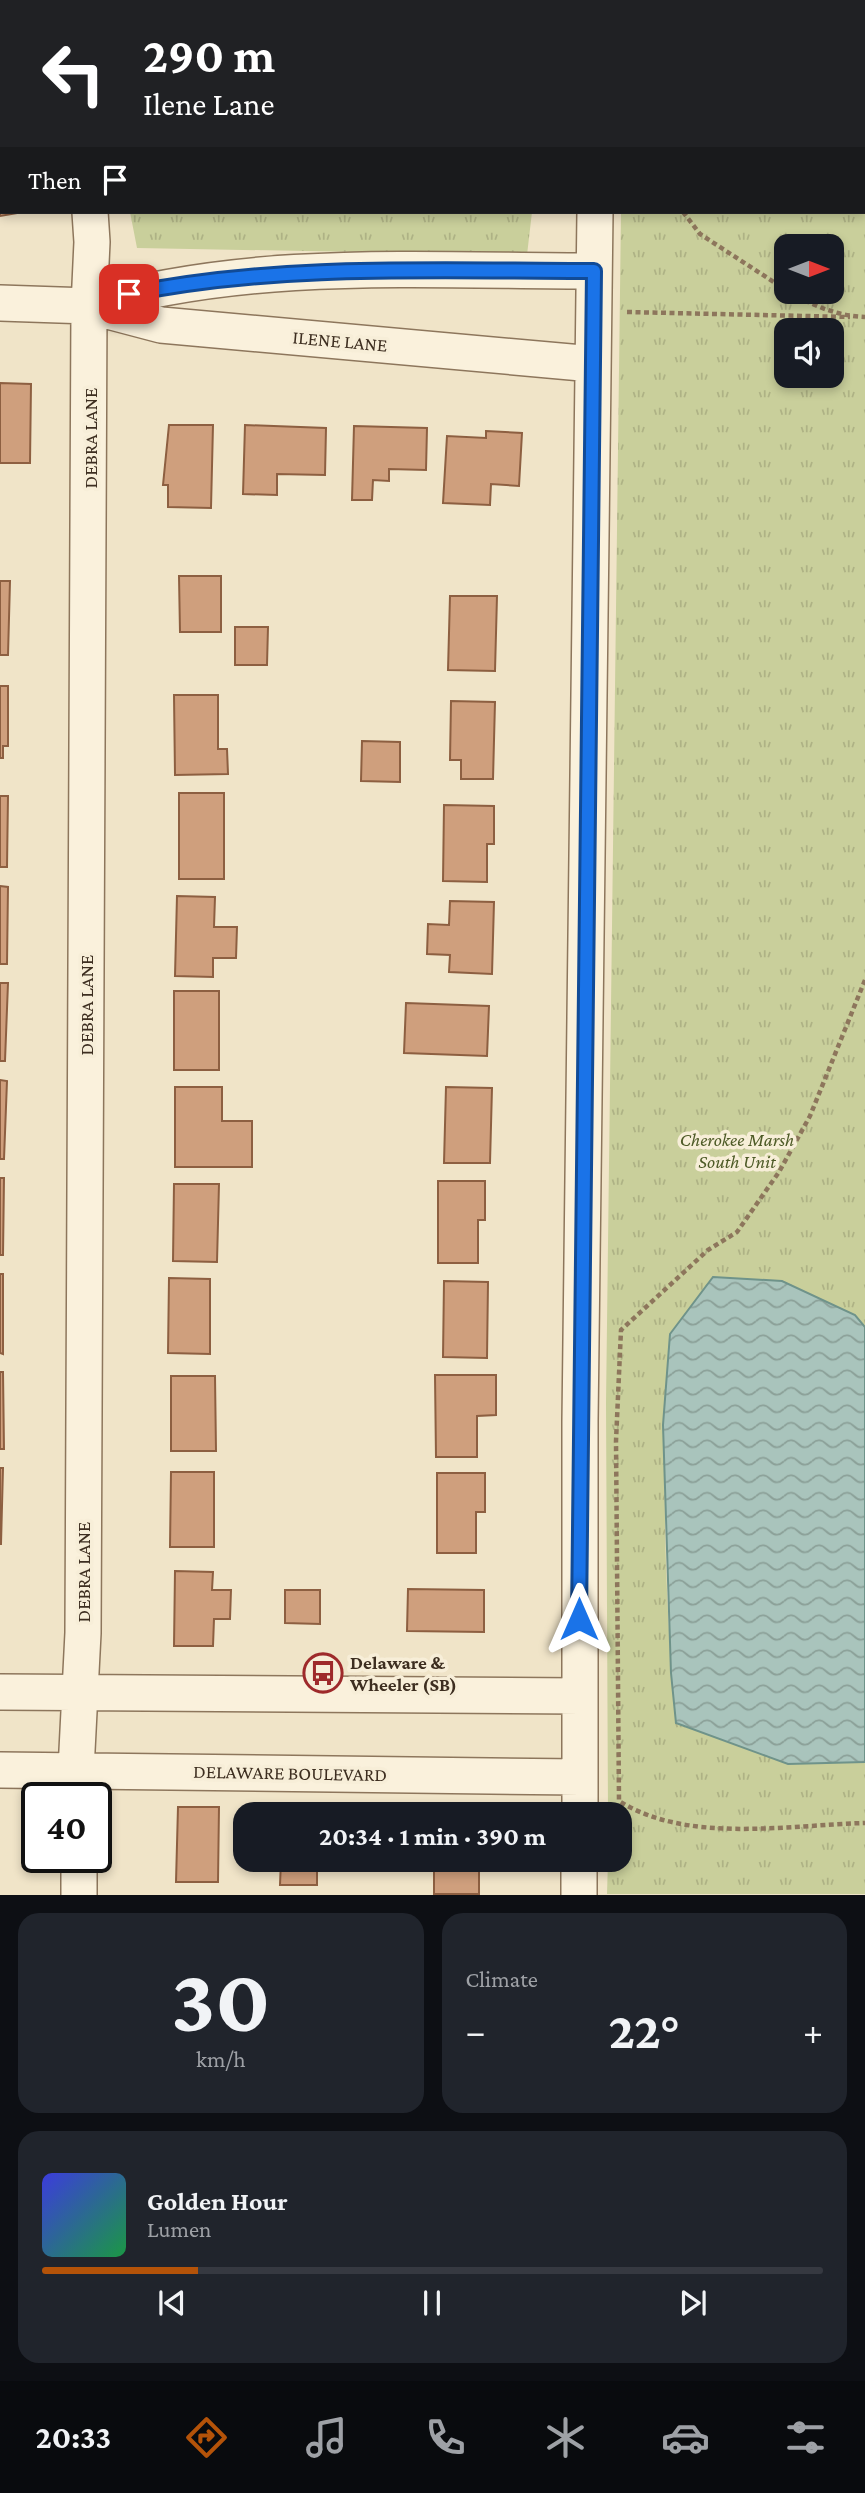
<!DOCTYPE html>
<html lang="en">
<head>
<meta charset="utf-8">
<style>
	body { margin:0; font-family:"Crimson Pro",serif; background:#20242c; color:#f1f3f6; height:100vh; display:flex; flex-direction:column; font-size:26px; white-space:nowrap }
	* { box-sizing:border-box; margin:0 }
	p { font-size:23px; color:#9ea1a6 }
	.icon { flex:none; width:38px; height:38px; fill:none; stroke:currentColor; stroke-width:2; stroke-linecap:round; stroke-linejoin:round }
	.map { position:relative; height:1895px; overflow:hidden }
	.side { display:flex; flex-direction:column; gap:18px; padding:18px; background:#0d0f14; flex:1 }
	.side>* { flex:none }
	.banner { position:absolute; left:0px; top:0px; width:866px; height:214px; box-shadow:0 4px 10px #0003; background:#202124; color:#fff; overflow:hidden }
	.needle { width:46px; rotate:90deg }
	.controls { position:absolute; left:774px; top:234px; display:grid; gap:14px }
	.controls a { display:grid; place-items:center; width:70px; height:70px; border-radius:14px; background:#171b24; box-shadow:0 4px 10px #0003; font-size:35px }
	.speed { position:absolute; left:21px; top:1782px; display:flex; gap:14px; font-size:35px; font-weight:700; text-align:center }
	.speed>* { display:grid; place-content:center; width:91px; height:91px; border-radius:50%; background:#171b24; box-shadow:0 4px 10px #0003; line-height:1 }
	.speed .limit { border:4px solid #111; border-radius:10px; background:#fff; color:#111 }
	.pin { position:absolute; display:grid; place-items:center; width:60px; height:60px; color:#fff; margin:-30px; border-radius:14px; box-shadow:0 4px 10px #0006 }
	.me { position:absolute; width:77px; margin:-38px; rotate:0deg; stroke-linejoin:round; filter:drop-shadow(0 0 5px #0008) }
	.turn { display:flex; align-items:center; gap:24px; height:147px; padding:0 28px; font-size:32px }
	.turn .icon { width:91px; height:91px; stroke-width:2.5 }
	.turn b { display:block; font-size:49px; line-height:60px }
	.then { display:flex; align-items:center; height:66px; padding:0 28px; background:#0003; gap:14px; font-size:26px }
	.big { font-size:52px; font-weight:700; line-height:1.1 }
	.side .tile { flex:1; display:flex; flex-direction:column; justify-content:center; gap:10px; min-width:0; padding:0 24px; border-radius:21px; background:#20242c }
	.side .dial { align-items:center; gap:0 }
	.dial b { font-size:91px; line-height:1 }
	.song { display:flex; align-items:center; gap:21px }
	.cover { width:84px; height:84px; border-radius:10px; background:linear-gradient(135deg,hsl(240 70% 55%),hsl(140 70% 35%)) }
	.played { height:7px; border-radius:4px; background:linear-gradient(90deg,#b45309 20%,#363941 20%) }
	.keys { display:flex; justify-content:space-around; direction:ltr }
	.heat { display:flex; justify-content:space-between; align-items:center; font-size:38px; direction:ltr }
	.side .tiles { flex:1; display:grid; gap:18px; grid-template-columns:1fr 1fr }
	.tile:last-child { grid-column:span 2 }
	.trip { position:absolute; left:233px; top:1802px; width:399px; height:70px; border-radius:21px; background:#171b24; box-shadow:0 4px 10px #0003; font-weight:700; line-height:70px; text-align:center }
	.tabs { display:flex; height:112px; justify-content:space-around; align-items:center; background:#090b0e; color:#9ea1a6 }
	.tabs .icon { width:49px; height:49px }
	.tabs .current { color:#b45309 }
	.tabs b { font-size:32px; color:#f1f3f6 }
	.map>svg:first-child { display:block }
	.park { fill:url(#park-tufts); fill-rule:evenodd }
	.water { fill:url(#water-waves); stroke:#6f938a; stroke-width:2 }
	.building { fill:#cf9f7d; stroke:#8d5f41; stroke-width:2 }
	.lines { fill:none; stroke-linecap:round; stroke-linejoin:round }
	.minor-casing { stroke:#8d765c; stroke-width:38 }
	.path { stroke:#8d765c; stroke-width:4.5; stroke-dasharray:5 3.5; stroke-linecap:butt }
	.minor { stroke:#faf1dc; stroke-width:35 }
	.route-casing { stroke:#114b97; stroke-width:18 }
	.route { stroke:#1a73e8; stroke-width:12 }
	.labels { text-anchor:middle; dominant-baseline:central; stroke-width:7; stroke-linejoin:round; paint-order:stroke }
	.street-label { font-size:19px; fill:#3d2e20; stroke:#f7eed8 }
	.park-label { font-size:19px; font-style:italic; fill:#4d5a26; stroke:#f7eed8 }
	.poi-label { font-size:19px; font-weight:bold; fill:#3d2e20; stroke:#f7eed8; text-anchor:start }
</style>
</head>
<body>
<div class="map">
<svg width="865" height="1895" viewBox="0 0 865 1895">
	<defs>
		<pattern id="park-tufts" width="24" height="20" patternUnits="userSpaceOnUse" patternTransform="scale(1.75)"><rect width="24" height="20" fill="#c9cf9b"/><path d="M3 7l-1-3M5 7V3M7 7l1-3M15 17l-1-3M17 17v-4M19 17l1-3" fill="none" stroke="#aeb285"/></pattern>
		<pattern id="water-waves" width="16" height="10" patternUnits="userSpaceOnUse" patternTransform="scale(1.75)"><rect width="16" height="10" fill="#a9c4bc"/><path d="M0 5q4-4 8 0t8 0" fill="none" stroke="#8ba098"/></pattern>
	</defs>
	<rect width="100%" height="100%" fill="#f0e4c8"/>
	<path class="park" d="M78 0H541L79 2Z
		M865 40V1327L855 1315 670 1334C661 1463 664 1594 676 1723L788 1764 865 1762V1894H607L608 1860H620V1815H608L606 1403 621 212H864ZM786 247H831V292H786ZM786 331H831V376H786Z
		M130 212H532L527 255 137 248Z"/>
	<path class="water" d="M726 0H865V40L864 2Z
		M713 1277 782 1281 855 1315 865 1327V1762L788 1764 676 1723 671 1673 663 1425 670 1334Z"/>
	<path class="building" d="M0 129 2 212H23L0 216Z
		M0 383 31 384 30 463H0Z
		M169 425H213L211 508 168 507V485H163Z
		M245 425 326 428 325 475 277 474V495L243 494Z
		M354 426 427 428 426 470 389 469V481L373 480 372 500H352Z
		M486 431 522 433 519 486 491 484 490 505 443 503 447 436 486 438Z
		M179 576H221V632H180Z
		M0 581H10L8 655H0Z
		M450 596H497L495 671 448 670Z
		M235 627H268L267 665H235Z
		M0 686H8V746H3V758H0Z
		M174 695H218V749H227L228 774 175 775Z
		M451 701 495 702 493 779H461V760H450Z
		M362 741 400 742V782L361 781Z
		M179 793H224V879H179Z
		M0 796H8L7 867H0Z
		M444 805 494 806V844H487V882L443 881Z
		M0 886 8 887 7 964H0Z
		M177 896 215 897 214 927H237L236 958H213V977L175 976Z
		M450 901 494 902 492 974 449 972 450 955 427 954 428 924 449 925Z
		M0 983H8L5 1061H0Z
		M174 991H219V1070H174Z
		M406 1003 489 1006 487 1056 404 1053Z
		M0 1080 7 1081 4 1159H0Z
		M175 1087H222V1121H252V1167H175Z
		M446 1087 492 1088 490 1163H444Z
		M0 1178H4L3 1255H0Z
		M438 1181H485V1220H478V1263H438Z
		M174 1184H219L217 1262 173 1261Z
		M0 1274H3V1354L0 1353Z
		M169 1278 210 1279V1354L168 1353Z
		M444 1281 488 1282 487 1358 443 1357Z
		M0 1372H3L4 1449H0Z
		M435 1375H496V1415L477 1416V1457H436Z
		M171 1376H215L216 1451H171Z
		M0 1468H3L1 1544H0Z
		M171 1472H214V1547H170Z
		M437 1473H485V1512H476V1553H437Z
		M175 1571 213 1572 212 1590H231L230 1619H214L213 1646H174Z
		M408 1589 484 1590V1632L407 1631Z
		M285 1590H320V1624L285 1623Z
		M178 1807H219L218 1882H176Z
		M281 1860H317V1885H280Z
		M434 1860H479V1894H434Z"/>
	<g class="lines">
		<g class="minor-casing">
			<path id="minor" d="M34 0 35 2
				M597 2V0
				M0 303 89 306 161 325 593 364
				M89 306C251 258 426 271 594 271
				M0 1692 580 1696
				M0 1770 580 1777
				M78 1797 76 1770 83 1633 89 306 92 242 90 212
				M580 1815V1421L595 212
				M79 1895V1857
				M579 1895V1860"/>
		</g>
		<path class="path" d="M661 2V0
			M683 212 700 234 786 290
			M790 292C814 306 837 316 865 317
			M627 312 850 317
			M865 980 810 1116 779 1172 737 1232 708 1250 621 1330 616 1441 619 1801C687 1844 788 1825 865 1823"/>
		<use href="#minor" class="minor"/>
	</g>
	<g class="lines">
		<g class="route-casing">
			<path id="route" d="M129 294C282 263 439 271 594 271L579 1619"/>
		</g>
		<use href="#route" class="route"/>
	</g>
	<defs>
		<g id="bus-ring" transform="scale(2.0125)"><circle r="9.5" fill="#f7eed8" stroke="#9e2a2b" stroke-width="1.5"/><path d="M-5-6H5V4H4V6H2V4H-2V6H-4V4H-5ZM-3.5-4V0h7V-4ZM-3.5 1.2v1.5H-2V1.2ZM2 1.2v1.5H3.5V1.2Z" fill="#9e2a2b"/></g>
	</defs>
	<g fill-rule="evenodd">
		<use href="#bus-ring" x="323" y="1673"/>
	</g>
	<g class="labels">
		<g class="street-label">
			<text transform="translate(340 341) rotate(5)">ILENE LANE</text>
			<text transform="translate(90 438) rotate(-90)">DEBRA LANE</text>
			<text transform="translate(86 1005) rotate(-90)">DEBRA LANE</text>
			<text transform="translate(83 1572) rotate(-90)">DEBRA LANE</text>
			<text transform="translate(290 1773) rotate(1)">DELAWARE BOULEVARD</text>
		</g>
		<g class="park-label">
			<text x="737" y="1139">Cherokee Marsh<tspan x="737" dy="22">South Unit</tspan></text>
		</g>
		<g class="poi-label">
			<text x="350" y="1662">Delaware &amp;<tspan x="350" dy="22">Wheeler (SB)</tspan></text>
		</g>
	</g>
</svg>
<div class="controls">
<a><svg class="needle" viewBox="-14 -14 28 28"><path d="M0-13l5 13h-10z" fill="#e53935"/><path d="M0 13l5-13h-10z" fill="#9ea1a6"/></svg></a>
<a><svg class="icon" aria-label="sound" viewBox="0 0 24 24"><path d="M4 9h4l5-4v14l-5-4H4zM17 9q2 3 0 6"/></svg></a>
</div>
<div class="speed"><div class="limit">40</div></div>
<div class="pin" style="left:129px;top:294px;background:#d93025"><svg class="icon" aria-label="arrive" viewBox="0 0 24 24"><path d="M6 21V4h12l-3 4 3 4H6"/></svg></div>
<svg class="me" style="left:579px;top:1619px" viewBox="-20 -20 40 40"><path d="M0-17L14 15 0 8-14 15z" fill="#1a73e8" stroke="#fff" stroke-width="4"/></svg>
<div class="trip">20:34 · 1 min · 390 m</div>
<div class="banner">
<div class="turn"><svg class="icon" aria-label="left" viewBox="0 0 24 24"><path d="M17 20v-9H6M10 6l-5 5 5 5"/></svg><div><b>290 m</b>Ilene Lane</div></div>
<div class="then">Then<svg class="icon" aria-label="arrive" viewBox="0 0 24 24"><path d="M6 21V4h12l-3 4 3 4H6"/></svg></div>
</div>
</div>
<section class="side">
<div class="tiles">
<div class="tile dial"><b>30</b><p>km/h</p></div>
<div class="tile"><p>Climate</p>
<div class="heat"><a>−</a><b class="big">22°</b><a>+</a></div>
</div>
<div class="tile">
<div class="song"><i class="cover"></i><div><b>Golden Hour</b><p>Lumen</p></div></div>
<div class="played"></div>
<div class="keys"><svg class="icon" aria-label="previous" viewBox="0 0 24 24"><path d="M18 5L8 12l10 7zM5 5v14"/></svg><svg class="icon" aria-label="pause" viewBox="0 0 24 24"><path d="M8 5v14M16 5v14"/></svg><svg class="icon" aria-label="next" viewBox="0 0 24 24"><path d="M6 5l10 7-10 7zM19 5v14"/></svg></div>
</div>
</div>
</section>
<nav class="tabs">
<b>20:33</b>
<svg class="icon current" aria-label="directions" viewBox="0 0 24 24"><path d="M12 3l9 9-9 9-9-9zM9 14v-3h6M13 9l2 2-2 2"/></svg>
<svg class="icon" aria-label="music" viewBox="0 0 24 24"><path d="M9 18V5l10-2v13"/><circle cx="6" cy="18" r="3"/><circle cx="16" cy="16" r="3"/></svg>
<svg class="icon" aria-label="phone" viewBox="0 0 24 24"><path d="M5 4h4l2 5-3 2q2 4 5 5l2-3 5 2v4C11 20 4 13 5 4z"/></svg>
<svg class="icon" aria-label="climate" viewBox="0 0 24 24"><path d="M12 3v18M4 7l16 10M4 17L20 7"/></svg>
<svg class="icon" aria-label="car" viewBox="0 0 24 24"><path d="M5 17H2v-5l4-1 3-4h7l3 4 3 1v5h-3M9 17h6M6 11h13"/><circle cx="7" cy="17" r="2"/><circle cx="17" cy="17" r="2"/></svg>
<svg class="icon" aria-label="filters" viewBox="0 0 24 24"><path d="M4 7h16M4 17h16"/><circle cx="9" cy="7" r="2"/><circle cx="15" cy="17" r="2"/></svg>
</nav>
</body>
</html>
